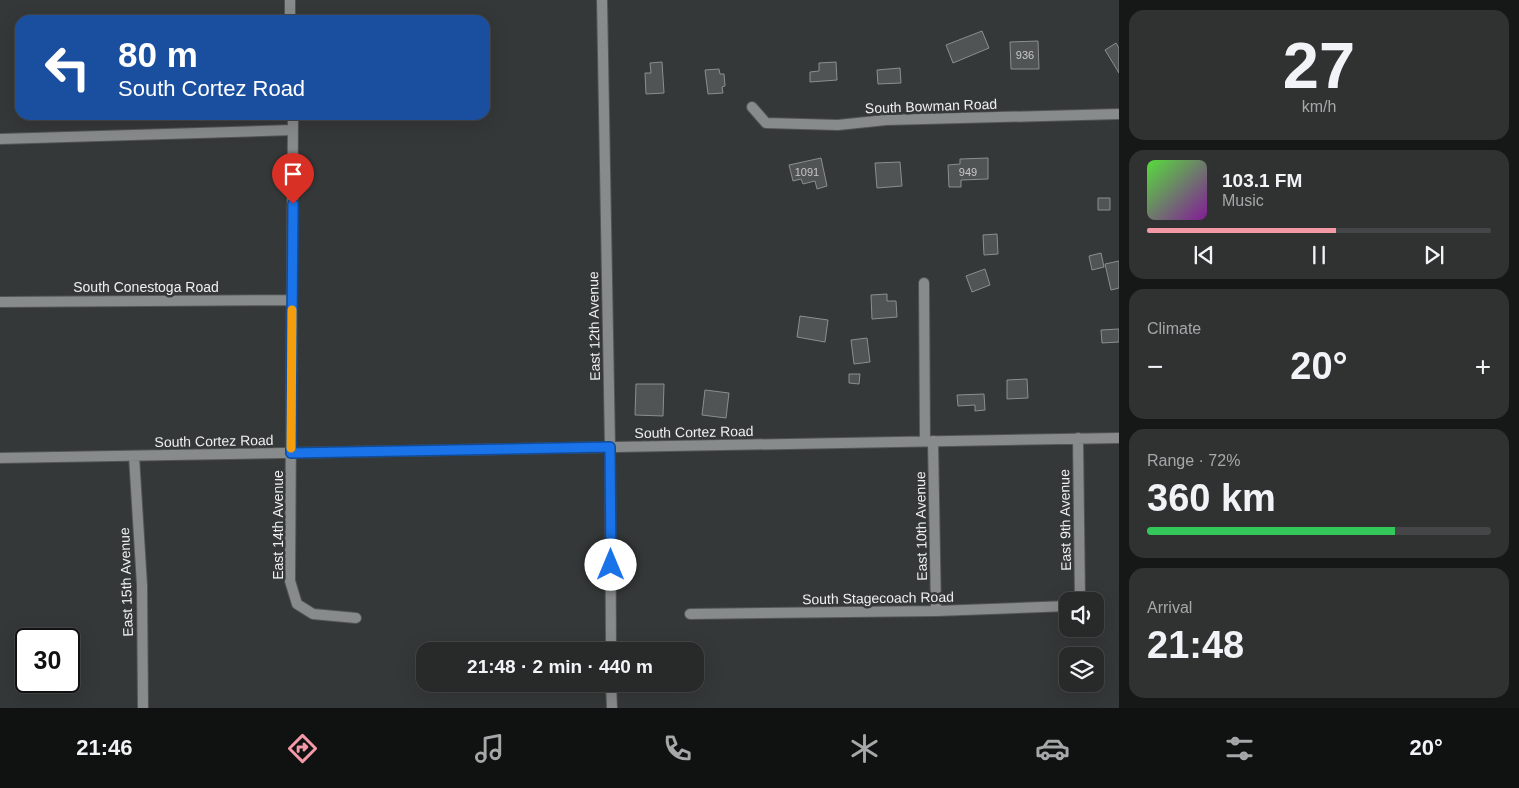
<!DOCTYPE html>
<html lang="en">
<head>
<meta charset="utf-8">
<style>
	body { margin:0; font-family:Arial,sans-serif; background:#303232; color:#f1f3f6; height:100vh; display:flex; flex-direction:column; font-size:19px; white-space:nowrap }
	* { box-sizing:border-box; margin:0 }
	p { font-size:16px; color:#a5a7a8 }
	.icon { flex:none; width:28px; height:28px; fill:none; stroke:currentColor; stroke-width:2; stroke-linecap:round; stroke-linejoin:round }
	.map { position:relative; flex:1; overflow:hidden }
	.sheet { display:flex; flex-direction:column; gap:10px; padding:10px; background:#161717; width:400px }
	.sheet>* { flex:none }
	.top-card { position:absolute; left:15px; top:15px; width:475px; height:105px; border-radius:15px; box-shadow:0 5px 20px #0002,0 0 0 1px #444647; background:#1a4fa0; color:#fff; overflow:hidden }
	.buttons { position:absolute; left:1059px; top:592px; display:grid; gap:10px }
	.buttons a { display:grid; place-items:center; width:45px; height:45px; border-radius:10px; background:#282a2a; box-shadow:0 5px 20px #0002,0 0 0 1px #444647; font-size:25px }
	.speed { position:absolute; left:15px; top:628px; display:flex; gap:10px; font-size:25px; font-weight:700; text-align:center }
	.speed>* { display:grid; place-content:center; width:65px; height:65px; border-radius:50%; background:#282a2a; box-shadow:0 5px 20px #0002,0 0 0 1px #444647; line-height:1 }
	.speed .limit { border:2px solid #111; border-radius:8px; background:#fff; color:#111 }
	.pin { position:absolute; display:grid; place-items:center; width:42px; height:42px; color:#fff; margin:-51px -21px; border-radius:50% 50% 50% 0; rotate:-45deg; box-shadow:0 0 5px #0007 }
	.pin .icon { rotate:45deg }
	.me { position:absolute; width:55px; margin:-28px; rotate:0deg; stroke-linejoin:round; filter:drop-shadow(0 0 4px #0008) }
	.turn { display:flex; align-items:center; gap:18px; height:105px; padding:0 20px; font-size:22px }
	.turn .icon { width:65px; height:65px; stroke-width:2.5 }
	.turn b { display:block; font-size:35px; line-height:42px }
	.big { font-size:38px; font-weight:600; line-height:1.1 }
	.sheet .tile { flex:1; display:flex; flex-direction:column; justify-content:center; gap:8px; min-width:0; padding:0 18px; border-radius:15px; background:#303232 }
	.sheet .dial { align-items:center; gap:0 }
	.dial b { font-size:65px; line-height:1 }
	.song { display:flex; align-items:center; gap:15px }
	.cover { width:60px; height:60px; border-radius:8px; background:linear-gradient(135deg,hsl(110 70% 55%),hsl(290 70% 35%)) }
	.played { height:5px; border-radius:2px; background:linear-gradient(90deg,#f49aa6 55%,#444647 55%) }
	.keys { display:flex; justify-content:space-around; direction:ltr }
	.heat { display:flex; justify-content:space-between; align-items:center; font-size:28px; direction:ltr }
	.charge { height:8px; border-radius:4px; background:linear-gradient(90deg,#34c759 72%,#444647 0) }
	.trip { position:absolute; left:416px; top:642px; width:288px; height:50px; border-radius:15px; background:#282a2a; box-shadow:0 5px 20px #0002,0 0 0 1px #444647; font-weight:600; line-height:50px; text-align:center }
	.tab-bar { display:flex; height:80px; justify-content:space-around; align-items:center; background:#101111; color:#a5a7a8 }
	.tab-bar .icon { width:35px; height:35px }
	.tab-bar .active { color:#f49aa6 }
	.tab-bar b { font-size:22px; color:#f1f3f6 }
	main { display:flex; flex:1; min-height:0 }
	.map>svg:first-child { display:block }
	.building { fill:#515454; stroke:#8b8f8f }
	.lines { fill:none; stroke-linecap:round; stroke-linejoin:round }
	.street-casing { stroke:#535555; stroke-width:12 }
	.street { stroke:#888b8b; stroke-width:10 }
	.route-casing { stroke:#114b97; stroke-width:12 }
	.route { stroke:#1a73e8; stroke-width:9 }
	.slow { stroke:#f59e0b; stroke-width:9 }
	.labels { text-anchor:middle; dominant-baseline:central; stroke-width:5; stroke-linejoin:round; paint-order:stroke }
	.number-label { font-size:11px; fill:#c7c9c9 }
	.street-label { font-size:14px; fill:#eef0f0; stroke:#353838 }
</style>
</head>
<body>
<main>
<div class="map">
<svg width="1119" height="708" viewBox="0 0 1119 708">
	<rect width="100%" height="100%" fill="#353838"/>
	<path class="building" d="M982 31 989 48 953 63 946 45Z
		M1038 41 1039 69H1011L1010 42Z
		M1116 43 1119 48V73L1105 50Z
		M662 62 664 93 646 94 645 73H651L650 63Z
		M836 62 837 80 810 82V72L819 71V63Z
		M900 68 901 83 878 84 877 70Z
		M719 69 720 74H724L725 86 722 87 723 93 708 94 705 70Z
		M821 158 827 186 817 189 815 181 803 184 801 179 793 181 789 165Z
		M988 158V179L961 180V187H949L948 165 960 164V159Z
		M900 162 902 186 877 188 875 163Z
		M1098 198H1110V210H1098Z
		M997 234 998 254 984 255 983 235Z
		M1101 253 1104 267 1092 270 1089 256Z
		M1119 261V288L1111 290 1105 264Z
		M985 269 990 285 972 292 966 276Z
		M887 294V301H896L897 317 872 319 871 295Z
		M800 316 828 320 825 342 797 337Z
		M1119 329V342L1102 343 1101 330Z
		M867 338 870 362 854 364 851 340Z
		M849 374H860L859 384 849 383Z
		M1027 379 1028 398 1007 399V380Z
		M636 384H664L663 416 635 415Z
		M705 390 729 393 726 418 702 415Z
		M984 394 985 410 975 411V405L958 406 957 395Z"/>
	<g class="lines">
		<g class="street-casing">
			<path id="street" d="M290 0V20
				M602 0 610 447 611 651
				M752 107 766 123 838 125 886 120 1119 114
				M293 115 290 581 297 604 313 614 356 618
				M0 139 293 130
				M924 283 925 441
				M0 302 292 300
				M1078 438 1080 601
				M933 441 936 611
				M134 456 142 585 143 708
				M0 458 1119 438
				M690 614 936 611 1068 606
				M611 684 612 708"/>
		</g>
		<use href="#street" class="street"/>
	</g>
	<g class="lines">
		<g class="route-casing">
			<path id="route" d="M293 204 291 453 610 447 611 565"/>
		</g>
		<use href="#route" class="route"/>
		<path class="slow" d="M291 448 292 310"/>
	</g>
	<g class="labels">
		<g class="number-label">
			<text x="1025" y="55">936</text>
			<text x="807" y="172">1091</text>
			<text x="968" y="172">949</text>
		</g>
		<g class="street-label">
			<text transform="translate(931 106) rotate(-2)">South Bowman Road</text>
			<text x="146" y="287">South Conestoga Road</text>
			<text transform="translate(594 326) rotate(-91)">East 12th Avenue</text>
			<text transform="translate(694 432) rotate(-1)">South Cortez Road</text>
			<text transform="translate(214 441) rotate(-1)">South Cortez Road</text>
			<text transform="translate(1065 520) rotate(-91)">East 9th Avenue</text>
			<text transform="translate(278 525) rotate(-90)">East 14th Avenue</text>
			<text transform="translate(921 526) rotate(-91)">East 10th Avenue</text>
			<text transform="translate(126 582) rotate(-92)">East 15th Avenue</text>
			<text transform="translate(878 598) rotate(-1)">South Stagecoach Road</text>
		</g>
	</g>
</svg>
<div class="buttons">
<a><svg class="icon" aria-label="sound" viewBox="0 0 24 24"><path d="M4 9h4l5-4v14l-5-4H4zM17 9q2 3 0 6"/></svg></a>
<a><svg class="icon" aria-label="layers" viewBox="0 0 24 24"><path d="M12 4l9 5-9 5-9-5zM3 14l9 5 9-5"/></svg></a>
</div>
<div class="speed"><div class="limit">30</div></div>
<div class="pin" style="left:293px;top:204px;background:#d93025"><svg class="icon" aria-label="arrive" viewBox="0 0 24 24"><path d="M6 21V4h12l-3 4 3 4H6"/></svg></div>
<svg class="me" style="left:611px;top:565px" viewBox="-20 -20 40 40"><circle r="19" fill="#fff"/><path d="M0-13L10 11 0 6-10 11z" fill="#1a73e8"/></svg>
<div class="trip">21:48 · 2 min · 440 m</div>
<div class="top-card">
<div class="turn"><svg class="icon" aria-label="left" viewBox="0 0 24 24"><path d="M17 20v-9H6M10 6l-5 5 5 5"/></svg><div><b>80 m</b>South Cortez Road</div></div>
</div>
</div>
<section class="sheet">
<div class="tile dial"><b>27</b><p>km/h</p></div>
<div class="tile">
<div class="song"><i class="cover"></i><div><b>103.1 FM</b><p>Music</p></div></div>
<div class="played"></div>
<div class="keys"><svg class="icon" aria-label="previous" viewBox="0 0 24 24"><path d="M18 5L8 12l10 7zM5 5v14"/></svg><svg class="icon" aria-label="pause" viewBox="0 0 24 24"><path d="M8 5v14M16 5v14"/></svg><svg class="icon" aria-label="next" viewBox="0 0 24 24"><path d="M6 5l10 7-10 7zM19 5v14"/></svg></div>
</div>
<div class="tile"><p>Climate</p>
<div class="heat"><a>−</a><b class="big">20°</b><a>+</a></div>
</div>
<div class="tile"><p>Range · 72%</p><b class="big">360 km</b><div class="charge"></div></div>
<div class="tile"><p>Arrival</p><b class="big">21:48</b></div>
</section>
</main>
<nav class="tab-bar">
<b>21:46</b>
<svg class="icon active" aria-label="directions" viewBox="0 0 24 24"><path d="M12 3l9 9-9 9-9-9zM9 14v-3h6M13 9l2 2-2 2"/></svg>
<svg class="icon" aria-label="music" viewBox="0 0 24 24"><path d="M9 18V5l10-2v13"/><circle cx="6" cy="18" r="3"/><circle cx="16" cy="16" r="3"/></svg>
<svg class="icon" aria-label="phone" viewBox="0 0 24 24"><path d="M5 4h4l2 5-3 2q2 4 5 5l2-3 5 2v4C11 20 4 13 5 4z"/></svg>
<svg class="icon" aria-label="climate" viewBox="0 0 24 24"><path d="M12 3v18M4 7l16 10M4 17L20 7"/></svg>
<svg class="icon" aria-label="car" viewBox="0 0 24 24"><path d="M5 17H2v-5l4-1 3-4h7l3 4 3 1v5h-3M9 17h6M6 11h13"/><circle cx="7" cy="17" r="2"/><circle cx="17" cy="17" r="2"/></svg>
<svg class="icon" aria-label="filters" viewBox="0 0 24 24"><path d="M4 7h16M4 17h16"/><circle cx="9" cy="7" r="2"/><circle cx="15" cy="17" r="2"/></svg>
<b>20°</b>
</nav>
</body>
</html>
